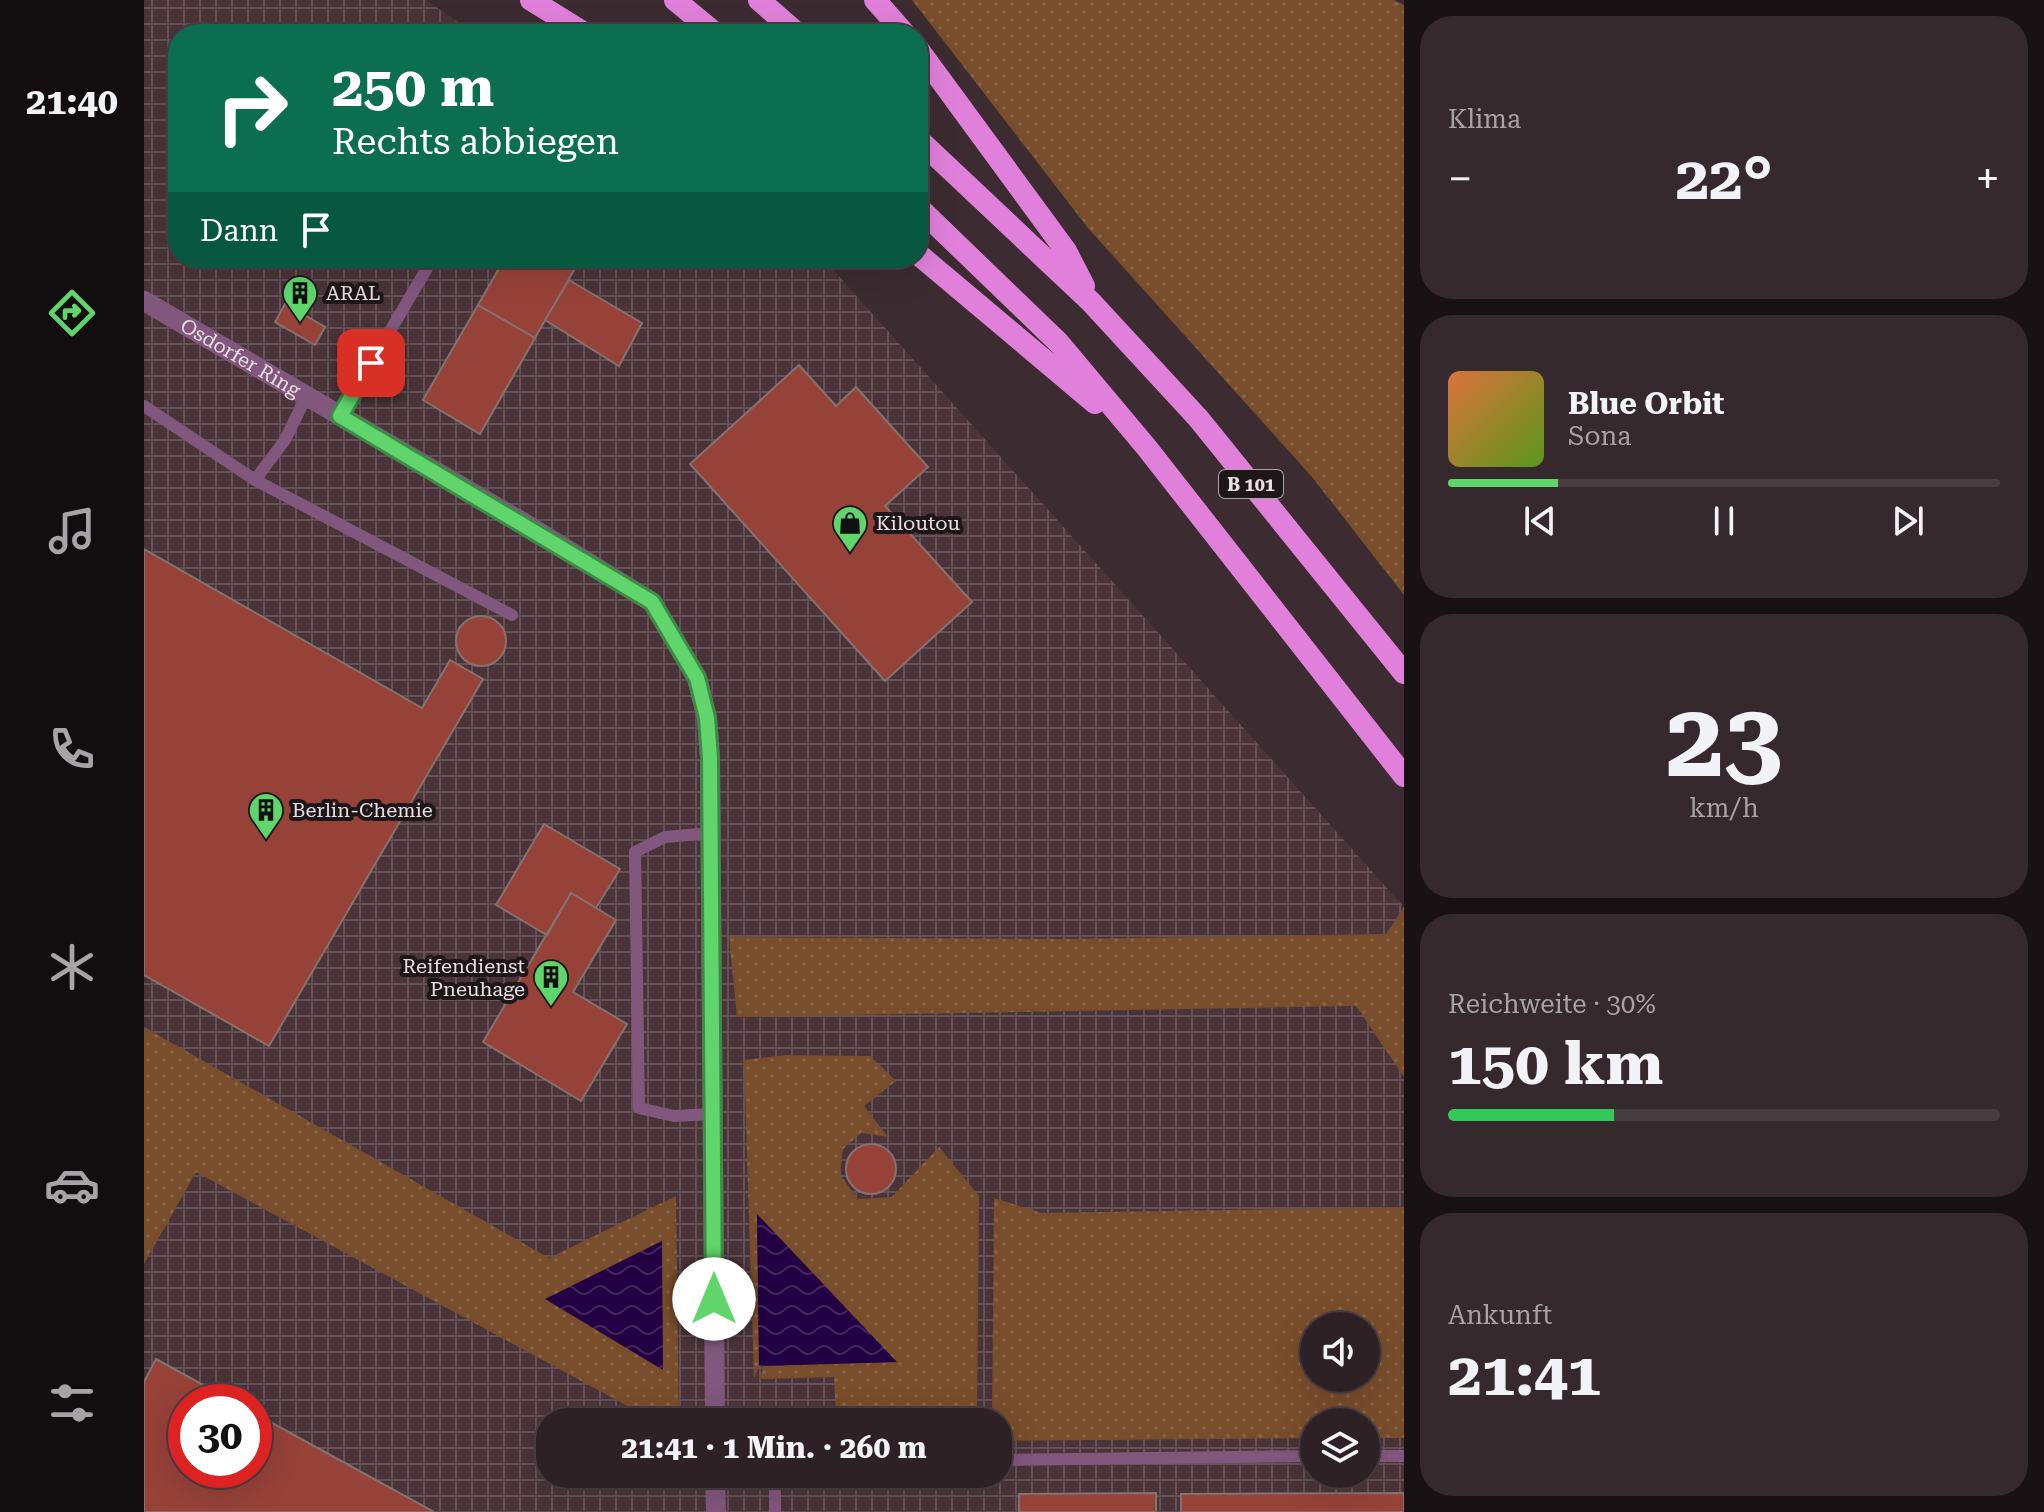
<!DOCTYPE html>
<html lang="de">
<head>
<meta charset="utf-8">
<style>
	body { margin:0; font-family:"Roboto Serif",serif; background:#35292d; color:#f1f3f6; height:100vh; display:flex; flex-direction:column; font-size:30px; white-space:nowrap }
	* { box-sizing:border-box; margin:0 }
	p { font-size:26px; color:#a7a3a7 }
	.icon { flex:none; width:44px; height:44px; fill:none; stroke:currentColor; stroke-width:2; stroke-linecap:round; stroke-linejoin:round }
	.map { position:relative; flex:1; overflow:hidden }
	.panel { display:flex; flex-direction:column; gap:16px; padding:16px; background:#191214; width:640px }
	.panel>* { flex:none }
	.guide { position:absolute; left:24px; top:24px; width:760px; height:244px; border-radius:32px; box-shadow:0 8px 32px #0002,0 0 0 2px #483e42; background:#0b6e4f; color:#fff; overflow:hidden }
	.fabs { position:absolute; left:1156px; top:1312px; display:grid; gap:16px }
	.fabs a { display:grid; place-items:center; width:80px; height:80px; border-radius:50%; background:#2d2125; box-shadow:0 8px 32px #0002,0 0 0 2px #483e42; font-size:40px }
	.speed { position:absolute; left:24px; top:1384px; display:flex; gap:16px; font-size:40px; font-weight:700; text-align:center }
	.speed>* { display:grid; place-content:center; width:104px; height:104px; border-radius:50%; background:#2d2125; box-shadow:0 8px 32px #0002,0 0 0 2px #483e42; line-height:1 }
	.speed .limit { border:12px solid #d22; background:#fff; color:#111 }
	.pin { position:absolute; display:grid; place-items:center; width:68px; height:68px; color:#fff; margin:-34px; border-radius:16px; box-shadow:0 4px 12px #0006 }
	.me { position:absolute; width:88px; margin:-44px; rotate:0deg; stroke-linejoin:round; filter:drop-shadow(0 0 6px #0008) }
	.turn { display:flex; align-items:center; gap:28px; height:168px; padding:0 32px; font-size:36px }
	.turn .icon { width:104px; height:104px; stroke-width:2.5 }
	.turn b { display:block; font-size:56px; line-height:68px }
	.then { display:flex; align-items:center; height:76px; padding:0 32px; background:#0003; gap:16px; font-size:30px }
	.big { font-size:60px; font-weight:700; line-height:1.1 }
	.panel .tile { flex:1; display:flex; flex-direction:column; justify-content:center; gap:12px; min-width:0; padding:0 28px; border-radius:32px; background:#35292d }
	.panel .dial { align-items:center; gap:0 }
	.dial b { font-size:104px; line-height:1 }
	.song { display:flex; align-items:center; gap:24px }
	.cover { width:96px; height:96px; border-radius:12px; background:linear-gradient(135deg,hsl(20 70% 55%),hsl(90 70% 35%)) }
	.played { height:8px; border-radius:4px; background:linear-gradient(90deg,#5fd56b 20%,#483e42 20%) }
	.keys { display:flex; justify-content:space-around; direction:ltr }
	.heat { display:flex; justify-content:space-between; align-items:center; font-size:44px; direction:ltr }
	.charge { height:12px; border-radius:6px; background:linear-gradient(90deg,#34c759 30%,#483e42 0) }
	.trip { position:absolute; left:392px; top:1408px; width:476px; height:80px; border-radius:32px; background:#2d2125; box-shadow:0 8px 32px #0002,0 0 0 2px #483e42; font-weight:700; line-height:80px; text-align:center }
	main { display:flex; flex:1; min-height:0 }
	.tab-bar { display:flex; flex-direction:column; width:144px; justify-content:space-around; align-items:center; background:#120d0f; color:#a7a3a7 }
	.tab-bar .icon { width:56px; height:56px }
	.tab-bar .current { color:#5fd56b }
	.tab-bar b { font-size:36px; color:#f1f3f6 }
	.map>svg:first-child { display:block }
	.industrial { fill:url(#industrial-grid); fill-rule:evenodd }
	.grass { fill:url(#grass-dots); fill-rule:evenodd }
	.water { fill:url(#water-waves) }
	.building { fill:#974239; stroke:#85726f; stroke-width:2 }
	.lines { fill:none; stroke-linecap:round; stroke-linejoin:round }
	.service { stroke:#82577e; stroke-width:12 }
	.minor { stroke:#82577e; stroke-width:20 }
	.trunk { stroke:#e080da; stroke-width:22 }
	.route-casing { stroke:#3e8a46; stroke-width:20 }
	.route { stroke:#5fd56b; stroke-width:14 }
	.labels { text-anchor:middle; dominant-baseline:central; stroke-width:8; stroke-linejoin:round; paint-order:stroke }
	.shield { fill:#1e1719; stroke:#aca3a6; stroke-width:2 }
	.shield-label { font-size:18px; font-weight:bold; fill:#e9dfe2 }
	.poi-label { font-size:20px; fill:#e9dfe2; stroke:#1e1719; text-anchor:start }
	.street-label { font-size:20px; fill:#e9dfe2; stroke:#1e1719 }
</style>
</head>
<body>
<main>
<nav class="tab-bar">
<b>21:40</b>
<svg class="icon current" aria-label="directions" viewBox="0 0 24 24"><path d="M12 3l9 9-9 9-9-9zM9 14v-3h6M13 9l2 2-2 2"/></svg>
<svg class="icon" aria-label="music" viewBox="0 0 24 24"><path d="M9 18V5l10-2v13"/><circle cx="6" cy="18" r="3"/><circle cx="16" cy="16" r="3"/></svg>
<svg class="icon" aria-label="phone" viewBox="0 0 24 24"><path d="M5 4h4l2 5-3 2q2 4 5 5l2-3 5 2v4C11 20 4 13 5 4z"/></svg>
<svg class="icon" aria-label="climate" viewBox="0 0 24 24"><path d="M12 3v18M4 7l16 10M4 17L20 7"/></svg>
<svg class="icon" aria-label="car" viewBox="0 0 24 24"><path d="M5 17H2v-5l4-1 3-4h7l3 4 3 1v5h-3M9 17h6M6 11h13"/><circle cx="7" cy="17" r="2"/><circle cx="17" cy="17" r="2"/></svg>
<svg class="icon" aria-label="filters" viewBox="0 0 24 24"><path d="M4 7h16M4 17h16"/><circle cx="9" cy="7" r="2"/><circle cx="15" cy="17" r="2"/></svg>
</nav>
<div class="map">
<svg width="1260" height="1512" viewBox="0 0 1260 1512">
	<defs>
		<pattern id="industrial-grid" width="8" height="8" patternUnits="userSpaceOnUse" patternTransform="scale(2)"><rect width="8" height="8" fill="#4a343a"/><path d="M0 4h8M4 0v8" fill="none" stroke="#645156"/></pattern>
		<pattern id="grass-dots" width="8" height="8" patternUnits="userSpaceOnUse" patternTransform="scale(2)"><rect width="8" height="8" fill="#784d2b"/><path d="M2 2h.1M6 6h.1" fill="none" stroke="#8b6649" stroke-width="1.8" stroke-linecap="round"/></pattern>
		<pattern id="water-waves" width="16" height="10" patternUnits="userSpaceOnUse" patternTransform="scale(2)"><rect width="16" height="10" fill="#220043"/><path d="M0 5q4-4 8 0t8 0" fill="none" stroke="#42255e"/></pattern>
	</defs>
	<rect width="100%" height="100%" fill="#3c2c31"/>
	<path class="industrial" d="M0 0H282L331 34H34V258H673L683 263 1260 907 1213 1006 1260 1077V1512H0ZM1170 1326H1222V1378H1170ZM42 1402H110V1470H42ZM406 1422H854V1474H406ZM1170 1422H1222V1474H1170Z"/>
	<path class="grass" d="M768 0H1250L1260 5V595L1168 477 944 228Z
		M1260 907V1077L1212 1006 593 1017 585 937 919 939 1242 934Z
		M0 1027 405 1258 532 1196 535 1422H513L52 1172 0 1264Z
		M642 1055 726 1056 752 1081 720 1106 744 1137 717 1133 699 1149 696 1175 714 1199 748 1197 795 1147 835 1196 833 1415 692 1417 690 1377 616 1379 619 1366 752 1362 613 1215 615 1366 610 1379 600 1060Z
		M850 1198 898 1213 1260 1207V1438H1222V1422H1170V1438L854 1441V1422H848ZM1170 1326H1222V1378H1170Z"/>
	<path class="water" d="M613 1214 753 1362 615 1366Z
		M518 1241 519 1370 401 1299Z"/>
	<path class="building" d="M361 258H437L391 338 334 305Z
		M425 280 498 323 475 366 401 320Z
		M141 304 181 327 171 345 131 322Z
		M334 305 391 338 336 434 279 400Z
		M655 365 692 406 712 387 784 467 741 506 828 602 741 681 546 464Z
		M0 549 278 708 306 660 339 679 125 1046 0 975Z
		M312 641a25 25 0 1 1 50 0a25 25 0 1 1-50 0Z
		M400 824 476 869 452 908 427 893 403 935 352 905Z
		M427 893 472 920 429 992 483 1024 437 1101 339 1042Z
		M702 1169a25 25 0 1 1 50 0a25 25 0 1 1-50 0Z
		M12 1359 90 1402H42V1470H110V1413L290 1512H0V1382Z
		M1012 1493V1512H875V1494Z
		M1260 1493V1512H1037V1494Z"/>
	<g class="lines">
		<path class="service" d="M0 406 111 480 368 615
			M196 416 289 258
			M111 480 141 440 163 395
			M566 833 521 837 491 852 495 1108 530 1116 569 1114
			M1222 1456H1260
			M854 1460 1170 1456
			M631 1474V1512"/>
		<g class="minor">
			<path id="s1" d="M0 301 380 523 508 602 553 678 563 718 566 758 571 1422"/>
			<path d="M571 1474 572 1512"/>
		</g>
		<path class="trunk" d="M387 0 442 34
			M531 0 572 34
			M615 0 654 34
			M731 0 761 34
			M774 49 922 251 940 286
			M774 139 947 302 1054 418 1260 673
			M774 207 915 343 1003 448 1260 776
			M774 254 951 403"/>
	</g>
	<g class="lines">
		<g class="route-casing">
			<path id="route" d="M227 363 196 416 508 602 553 678 563 718 566 758 570 1299"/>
		</g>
		<use href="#route" class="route"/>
	</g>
	<defs>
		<g id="building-pin" transform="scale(1.8)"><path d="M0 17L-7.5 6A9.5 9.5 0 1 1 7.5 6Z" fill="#5fd56b" stroke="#1e1719"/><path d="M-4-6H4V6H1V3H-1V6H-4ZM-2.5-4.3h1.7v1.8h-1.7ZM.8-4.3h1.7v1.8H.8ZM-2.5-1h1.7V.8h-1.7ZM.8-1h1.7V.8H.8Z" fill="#111"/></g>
		<g id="shop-pin" transform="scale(1.8)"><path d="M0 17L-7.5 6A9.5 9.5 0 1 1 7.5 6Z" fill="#5fd56b" stroke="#1e1719"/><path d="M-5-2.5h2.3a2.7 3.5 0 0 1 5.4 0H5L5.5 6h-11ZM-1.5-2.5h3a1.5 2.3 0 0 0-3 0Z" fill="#111"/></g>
	</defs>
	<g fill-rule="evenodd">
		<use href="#building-pin" x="156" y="293"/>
		<use href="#shop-pin" x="706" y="523"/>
		<use href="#building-pin" x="122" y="810"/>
		<use href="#building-pin" x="407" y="977"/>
	</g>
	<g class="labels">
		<rect class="shield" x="1075" y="470" width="64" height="28" rx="6"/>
		<g class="shield-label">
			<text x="1107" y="484">B 101</text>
		</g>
		<g class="poi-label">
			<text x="182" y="293">ARAL</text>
			<text x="732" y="523">Kiloutou</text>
			<text x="148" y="810">Berlin-Chemie</text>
			<text x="381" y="966" text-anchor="end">Reifendienst<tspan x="381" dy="23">Pneuhage</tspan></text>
		</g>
		<g class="street-label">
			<text stroke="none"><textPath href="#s1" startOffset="112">Osdorfer Ring</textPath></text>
		</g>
	</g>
</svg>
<div class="fabs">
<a><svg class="icon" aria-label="sound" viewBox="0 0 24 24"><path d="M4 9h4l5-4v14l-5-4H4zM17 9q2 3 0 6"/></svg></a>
<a><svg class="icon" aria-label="layers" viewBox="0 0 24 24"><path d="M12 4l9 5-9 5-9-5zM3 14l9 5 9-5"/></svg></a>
</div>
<div class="speed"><div class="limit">30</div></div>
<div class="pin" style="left:227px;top:363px;background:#d93025"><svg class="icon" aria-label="arrive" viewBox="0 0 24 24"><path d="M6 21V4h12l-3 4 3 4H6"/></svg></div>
<svg class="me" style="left:570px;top:1299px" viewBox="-20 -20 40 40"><circle r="19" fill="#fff"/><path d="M0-13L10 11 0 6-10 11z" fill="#5fd56b"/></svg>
<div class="trip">21:41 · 1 Min. · 260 m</div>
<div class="guide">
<div class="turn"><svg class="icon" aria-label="right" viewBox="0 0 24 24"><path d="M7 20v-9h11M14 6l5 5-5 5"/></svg><div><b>250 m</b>Rechts abbiegen</div></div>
<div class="then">Dann<svg class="icon" aria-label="arrive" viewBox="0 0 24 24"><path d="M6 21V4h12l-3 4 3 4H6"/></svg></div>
</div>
</div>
<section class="panel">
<div class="tile"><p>Klima</p>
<div class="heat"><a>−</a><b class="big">22°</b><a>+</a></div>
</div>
<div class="tile">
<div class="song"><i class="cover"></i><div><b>Blue Orbit</b><p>Sona</p></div></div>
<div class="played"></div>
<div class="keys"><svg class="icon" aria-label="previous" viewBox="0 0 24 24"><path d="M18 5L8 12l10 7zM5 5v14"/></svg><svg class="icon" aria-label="pause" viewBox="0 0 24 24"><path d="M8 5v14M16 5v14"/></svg><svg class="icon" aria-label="next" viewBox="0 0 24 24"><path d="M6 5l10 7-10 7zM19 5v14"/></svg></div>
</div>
<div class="tile dial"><b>23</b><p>km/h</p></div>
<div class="tile"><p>Reichweite · 30%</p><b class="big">150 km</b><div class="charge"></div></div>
<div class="tile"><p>Ankunft</p><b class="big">21:41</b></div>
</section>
</main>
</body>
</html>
